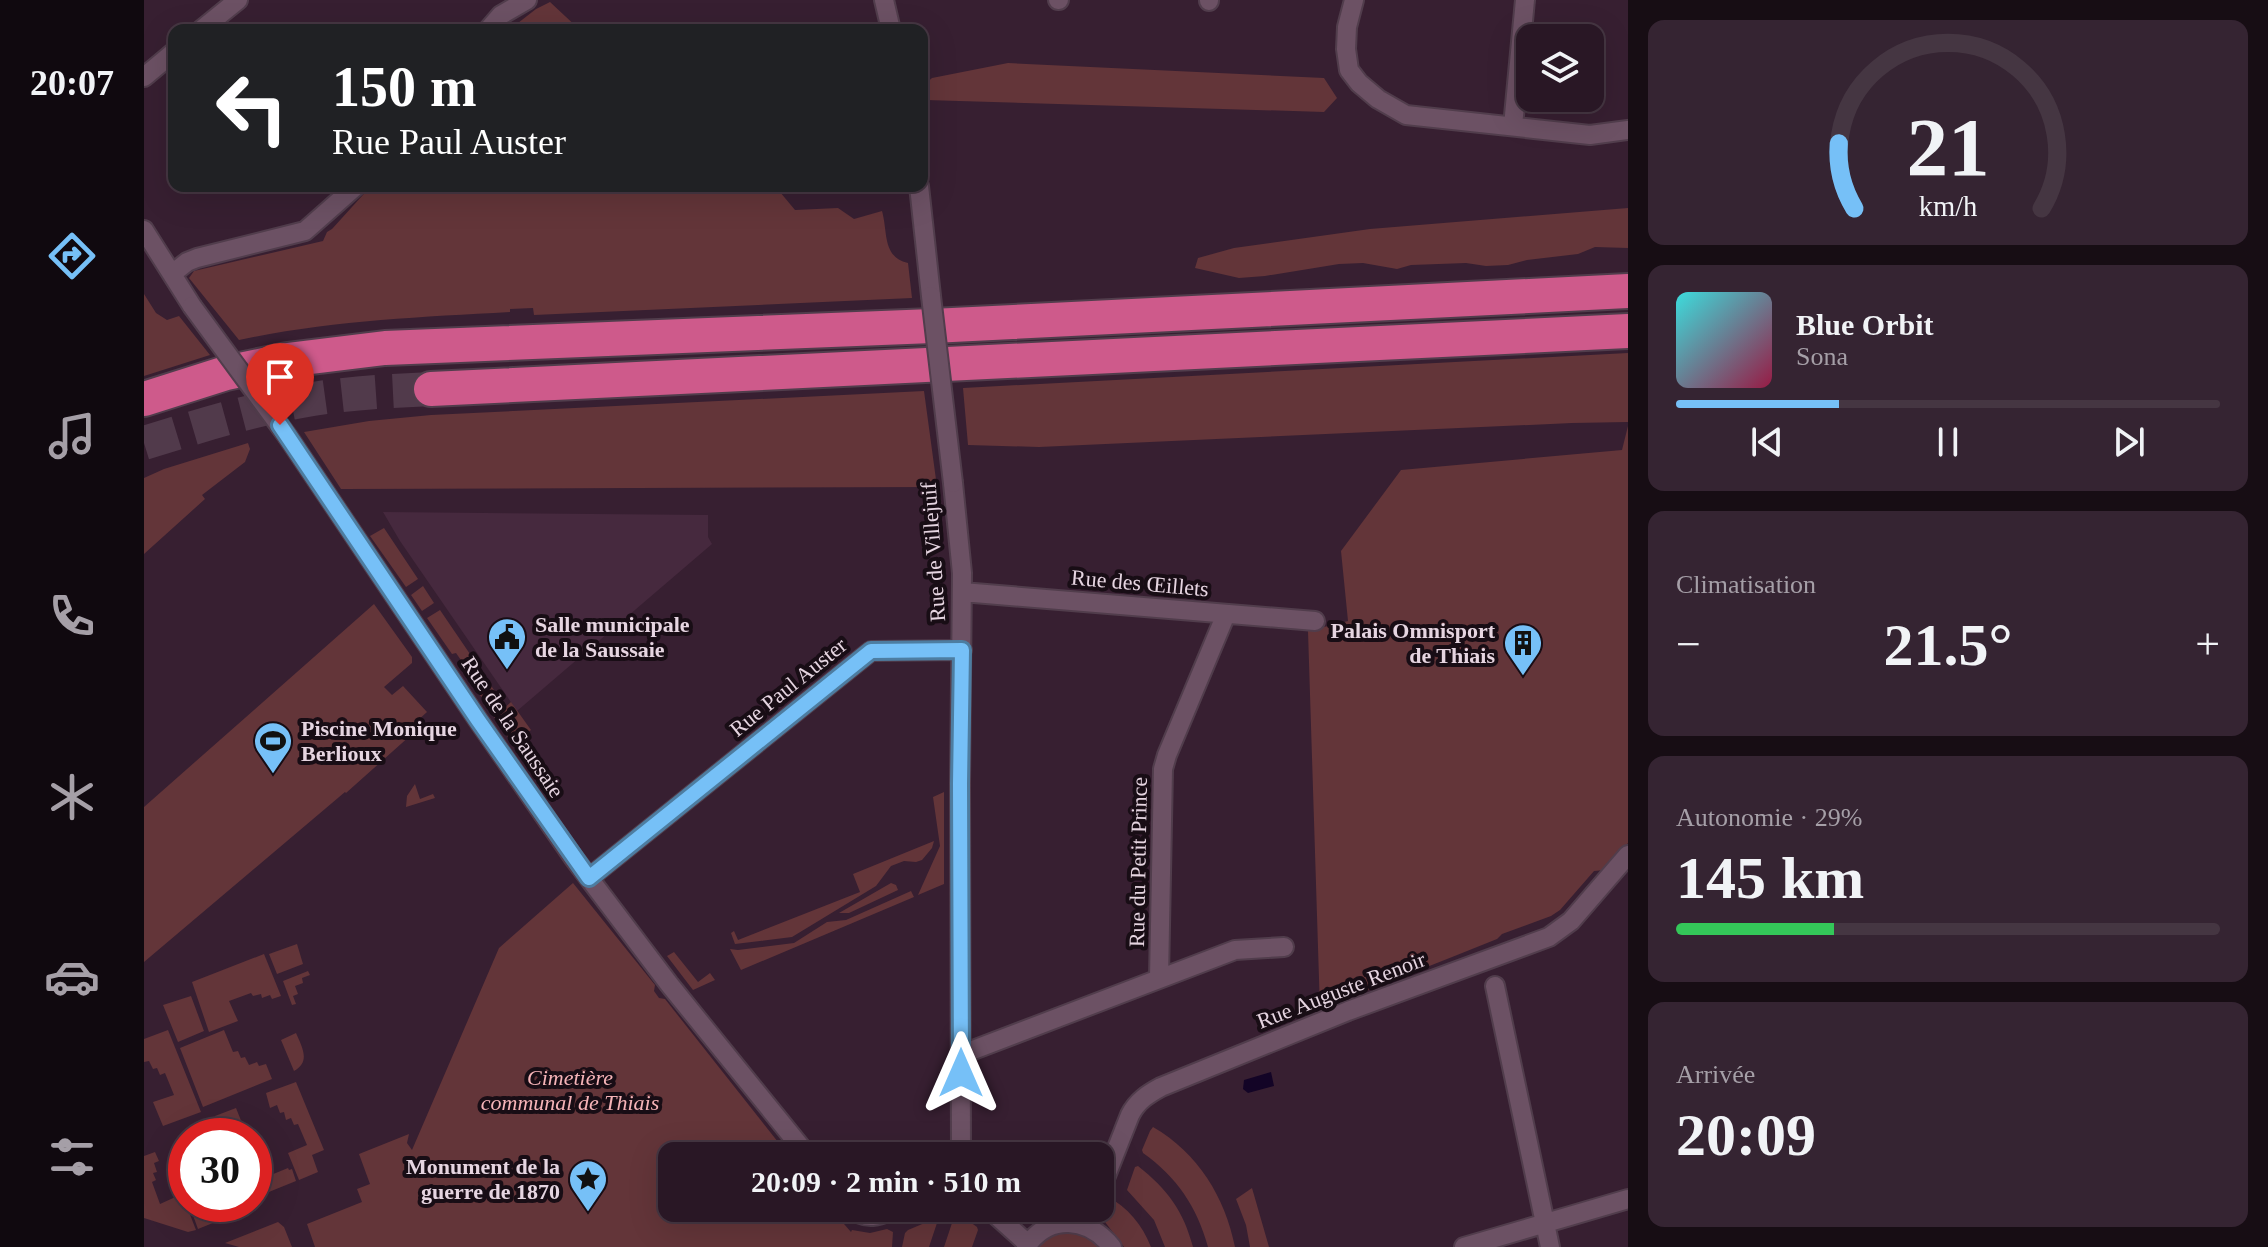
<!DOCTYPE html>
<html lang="fr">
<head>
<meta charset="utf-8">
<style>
	body { margin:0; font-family:Georgia,serif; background:#352432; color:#f1f3f6; height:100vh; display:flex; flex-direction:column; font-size:30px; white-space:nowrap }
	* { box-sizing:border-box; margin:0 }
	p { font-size:26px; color:#a59fa7 }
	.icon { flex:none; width:44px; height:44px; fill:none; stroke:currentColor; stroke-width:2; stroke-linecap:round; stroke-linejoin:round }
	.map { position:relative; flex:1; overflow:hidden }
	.side { display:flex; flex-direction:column; gap:20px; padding:20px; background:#170d14; width:640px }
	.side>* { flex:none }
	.banner { position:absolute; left:24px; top:24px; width:760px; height:168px; border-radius:16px; box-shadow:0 8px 32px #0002,0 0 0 2px #453642; background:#202124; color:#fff; overflow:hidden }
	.fabs { position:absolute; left:1372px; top:24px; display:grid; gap:16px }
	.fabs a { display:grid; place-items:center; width:88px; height:88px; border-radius:16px; background:#291725; box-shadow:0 8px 32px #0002,0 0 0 2px #453642; font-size:40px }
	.speed { position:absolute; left:24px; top:1118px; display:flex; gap:16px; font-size:40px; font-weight:700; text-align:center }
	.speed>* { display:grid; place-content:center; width:104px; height:104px; border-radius:50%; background:#291725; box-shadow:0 8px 32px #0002,0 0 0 2px #453642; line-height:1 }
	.speed .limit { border:12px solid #d22; background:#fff; color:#111 }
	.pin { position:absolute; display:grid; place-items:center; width:68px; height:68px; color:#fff; margin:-82px -34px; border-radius:50% 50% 50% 0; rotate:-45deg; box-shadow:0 0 8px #0007 }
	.pin .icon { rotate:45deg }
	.me { position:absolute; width:88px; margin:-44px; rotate:0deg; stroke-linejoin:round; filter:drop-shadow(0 0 6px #0008) }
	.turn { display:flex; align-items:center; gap:28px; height:168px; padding:0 32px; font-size:36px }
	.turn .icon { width:104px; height:104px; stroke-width:2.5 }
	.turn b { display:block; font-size:56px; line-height:68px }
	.big { font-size:60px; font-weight:800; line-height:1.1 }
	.side .tile { flex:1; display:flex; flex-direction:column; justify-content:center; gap:12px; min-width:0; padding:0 28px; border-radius:16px; background:#352432 }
	.side .dial { align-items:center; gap:0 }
	.dial svg { height:208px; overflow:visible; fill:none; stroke:#453642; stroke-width:7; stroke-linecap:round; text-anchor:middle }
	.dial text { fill:#f1f3f6; stroke:none }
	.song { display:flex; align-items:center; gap:24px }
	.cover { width:96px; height:96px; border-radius:12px; background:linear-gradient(135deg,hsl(180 70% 55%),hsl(340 70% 35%)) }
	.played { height:8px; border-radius:4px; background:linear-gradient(90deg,#76c0f7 30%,#453642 30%) }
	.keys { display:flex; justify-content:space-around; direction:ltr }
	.heat { display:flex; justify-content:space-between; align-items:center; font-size:44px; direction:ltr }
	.charge { height:12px; border-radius:6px; background:linear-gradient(90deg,#34c759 29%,#453642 0) }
	.trip { position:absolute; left:514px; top:1142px; width:456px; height:80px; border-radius:16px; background:#291725; box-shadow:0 8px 32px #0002,0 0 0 2px #453642; font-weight:800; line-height:80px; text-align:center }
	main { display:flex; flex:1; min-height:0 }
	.tabs { display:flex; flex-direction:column; width:144px; justify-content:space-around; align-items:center; background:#10090f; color:#a59fa7 }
	.tabs .icon { width:56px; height:56px }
	.tabs .selected { color:#76c0f7 }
	.tabs b { font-size:36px; color:#f1f3f6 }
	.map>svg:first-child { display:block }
	.built { fill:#46293e }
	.green { fill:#633539 }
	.water { fill:#130426 }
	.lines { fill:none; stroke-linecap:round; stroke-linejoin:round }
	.motorway-tunnel { stroke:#513a4b; stroke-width:34; stroke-dasharray:34 17; stroke-linecap:butt }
	.minor-casing { stroke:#513d4c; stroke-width:22 }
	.motorway-casing { stroke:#513d4c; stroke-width:38 }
	.minor { stroke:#6c5164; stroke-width:18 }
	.motorway { stroke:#ce5a8b; stroke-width:34 }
	.minor-bridge-casing { stroke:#513d4c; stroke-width:22; stroke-linecap:butt }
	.minor-bridge { stroke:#6c5164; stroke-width:18 }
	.route-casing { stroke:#4d7da1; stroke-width:20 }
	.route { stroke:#76c0f7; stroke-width:14 }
	.labels { text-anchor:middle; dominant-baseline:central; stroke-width:8; stroke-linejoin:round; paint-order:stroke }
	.street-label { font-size:22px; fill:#e6d5e1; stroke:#180d15 }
	.poi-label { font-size:22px; font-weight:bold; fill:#e6d5e1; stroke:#180d15; text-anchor:start }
	.park-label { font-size:22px; font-style:italic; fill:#f6b4b8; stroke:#180d15 }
</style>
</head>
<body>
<main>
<nav class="tabs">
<b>20:07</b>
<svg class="icon selected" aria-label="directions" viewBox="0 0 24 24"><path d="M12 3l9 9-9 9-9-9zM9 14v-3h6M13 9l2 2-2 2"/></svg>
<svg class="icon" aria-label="music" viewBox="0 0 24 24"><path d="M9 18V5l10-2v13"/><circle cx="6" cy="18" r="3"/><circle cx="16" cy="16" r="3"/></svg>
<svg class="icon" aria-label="phone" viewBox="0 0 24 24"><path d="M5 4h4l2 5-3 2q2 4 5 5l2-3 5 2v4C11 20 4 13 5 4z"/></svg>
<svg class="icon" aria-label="climate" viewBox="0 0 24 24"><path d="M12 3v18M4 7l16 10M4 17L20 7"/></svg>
<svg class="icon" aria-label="car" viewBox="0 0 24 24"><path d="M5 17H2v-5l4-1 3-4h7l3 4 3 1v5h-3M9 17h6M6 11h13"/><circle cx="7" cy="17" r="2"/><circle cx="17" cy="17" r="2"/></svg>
<svg class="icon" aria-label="filters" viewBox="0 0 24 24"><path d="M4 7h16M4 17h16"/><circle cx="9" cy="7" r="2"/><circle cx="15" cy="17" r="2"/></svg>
</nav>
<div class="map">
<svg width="1484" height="1247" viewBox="0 0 1484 1247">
	<rect width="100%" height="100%" fill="#371f31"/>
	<path class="built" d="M239 512 564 515V537L568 544 373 711 256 541Z"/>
	<path class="green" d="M406 2 436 30H365L392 9Z
		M864 63 1180 78 1193 98 1180 112 782 100 778 104V87L788 78Z
		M227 186H631L651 210 694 208 710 219 738 211C744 232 738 257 764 263L768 298 390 315 389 308 366 309V312C274 317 184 321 95 340L45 278 50 271 179 241 183 232 188 229Z
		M1484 208V248L1451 247 1434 254 1383 260 1364 265 1342 266 1322 263 1267 265 1253 269 1219 263 1195 264 1121 276 1095 278 1051 268 1054 258 1090 248 1226 229Z
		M0 294 12 313 23 320 35 316 66 355 0 376Z
		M1484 353V422L1428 423 895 447 824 445 819 388Z
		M780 391 793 487 197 489 160 432 225 421 287 415Z
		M1484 426V843L1461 870 1450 871 1416 910 1407 916 1358 934 1353 939C1294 963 1235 985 1176 1010L1164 631 1204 621 1197 551 1257 470 1478 450Z
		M104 443 106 449 101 462 58 495 61 499 0 554V478L20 469Z
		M240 528 274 579 262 587 226 536Z
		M279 586 290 603 278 611 267 595Z
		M230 604 268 657V663L240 687 248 695 259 686 283 712 272 722 276 727 202 793 201 792 0 962V807Z
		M296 610 328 657 319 663 312 653 308 654 283 618Z
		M333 665 352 693 341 702 320 673Z
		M367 702 387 730 377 737 388 751 379 759 350 717Z
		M271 784 276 799 289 794 291 798 262 807 263 796Z
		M800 792V884L774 895 796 846 789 797Z
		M790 841 788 848 778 860 772 862 760 861 747 866 732 886 648 937 591 944 587 933 590 931 594 940 716 892 709 874Z
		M429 883 511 985 510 991 515 998 521 999 645 1156H528V1208H686L707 1232 708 1230 726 1233 743 1229 749 1232 748 1247H171L163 1224 218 1202 213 1189 226 1184 215 1154 265 1134 263 1143 268 1150 355 948Z
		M747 883 752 885 754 890 705 913H695Z
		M767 891 770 897 597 970 586 949 594 950 650 943 683 922 702 920Z
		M153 944 159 964 133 974 125 954Z
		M530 952 554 982 566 973 571 980 549 990 523 956Z
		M120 954 137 996 128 999 126 995 118 998 117 994 109 996 107 993 85 1001 94 1021 65 1032 48 982Z
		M164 971 166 975 158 978 159 983 151 986 154 994 149 996 152 1004 148 1005 139 981Z
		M47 996 60 1031 34 1042 19 1005Z
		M24 1030 57 1112 19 1126 9 1102 30 1095 21 1073 16 1075 13 1068 9 1069 5 1061 0 1062V1039Z
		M80 1030 89 1052 94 1051 97 1058 101 1057 105 1065 113 1062 115 1066 122 1064 128 1079 59 1107 36 1048Z
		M152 1033C158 1047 167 1062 150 1071L137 1040Z
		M152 1082 180 1150 168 1155 174 1172 155 1180 144 1153 163 1145 154 1124 150 1125 147 1118 142 1120 140 1112 136 1113 133 1105 126 1108 122 1093Z
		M92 1108 102 1133 94 1136H79L71 1116Z
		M1009 1127C1054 1153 1081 1197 1091 1247H1064C1053 1207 1033 1177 999 1153L998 1150 1006 1131Z
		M920 1145 948 1147 945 1156H869L896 1148Z
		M11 1152 15 1161 10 1163 13 1172 9 1173 12 1180 8 1182 16 1204 38 1194 52 1230 44 1232 0 1218V1156Z
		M994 1166C1024 1190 1039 1210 1049 1247H1021L1010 1220 983 1190 991 1167Z
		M144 1168 145 1170 148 1169 152 1181 110 1198V1172L113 1176 120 1173 122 1177Z
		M1108 1188 1125 1247H1106L1102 1225 1092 1199Z
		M963 1196C984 1208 998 1224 1007 1247H980L958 1218Z
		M54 1204H98L101 1210 54 1229 46 1207Z
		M869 1208H932L880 1223 870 1218 864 1212Z
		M815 1214 833 1227 834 1230 828 1247H800L808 1223Z
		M795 1217 785 1247H758L761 1233 764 1230Z
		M134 1222 140 1227 148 1247H95L81 1243Z
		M925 1232C939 1234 947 1237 957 1247H894C903 1237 912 1234 925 1232Z"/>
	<path class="water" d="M1127 1072 1130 1086 1104 1093 1099 1089 1100 1080Z"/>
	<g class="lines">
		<path class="motorway-tunnel" d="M0 443C52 427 103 411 157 401 200 393 244 391 287 389"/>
		<g class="minor-casing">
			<path id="minor" d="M740 0 747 30
				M914 0H915
				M1210 0 1203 27 1202 49 1205 70 1215 83 1234 99 1262 115 1446 135 1484 130
				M1065 1V0
				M57 30 94 0
				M344 30 357 15 383 0
				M0 77 30 52
				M1369 126 1381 0
				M775 186 787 296
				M0 230 48 306
				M28 274 43 262 53 258 161 231 212 186
				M144 437 334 720 429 857 525 984 664 1156
				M809 483 818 573 816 784 817 1156
				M818 592 1171 621
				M445 878 727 651 818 650
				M1015 978 1019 769 1023 755 1082 614
				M1351 986 1406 1247
				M816 1055 1091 950 1140 947
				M956 1191 986 1115C993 1101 1004 1094 1017 1087L1204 1011 1405 937 1427 921 1484 855
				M707 1208C723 1222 737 1215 754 1208
				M844 1208 884 1244
				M882 1247C905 1213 944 1217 968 1247
				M1320 1247 1484 1199"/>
		</g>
		<g class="motorway-casing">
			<path id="motorway" d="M287 389 1484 331
				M0 399 82 373 143 360 241 348 788 326 1484 291"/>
		</g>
		<use href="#minor" class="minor"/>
		<use href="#motorway" class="motorway"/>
		<g class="minor-bridge-casing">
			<path id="minor-bridge" d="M787 296 809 483
				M48 306 144 437"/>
		</g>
		<use href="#minor-bridge" class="minor-bridge"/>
	</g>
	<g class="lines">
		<g class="route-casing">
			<path id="route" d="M136 425 334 720 445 878 727 651 818 650 816 784 817 1073"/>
		</g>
		<use href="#route" class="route"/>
	</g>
	<defs>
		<g id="civic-pin" transform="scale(2)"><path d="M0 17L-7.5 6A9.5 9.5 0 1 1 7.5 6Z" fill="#76c0f7" stroke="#180d15"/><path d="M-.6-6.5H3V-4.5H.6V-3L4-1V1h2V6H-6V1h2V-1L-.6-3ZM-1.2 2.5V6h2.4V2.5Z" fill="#111"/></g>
		<g id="building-pin" transform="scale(2)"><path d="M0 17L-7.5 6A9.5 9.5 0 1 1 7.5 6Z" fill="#76c0f7" stroke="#180d15"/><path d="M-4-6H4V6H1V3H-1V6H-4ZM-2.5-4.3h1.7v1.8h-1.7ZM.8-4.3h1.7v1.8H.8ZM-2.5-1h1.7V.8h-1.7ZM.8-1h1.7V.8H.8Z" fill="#111"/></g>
		<g id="stadium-pin" transform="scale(2)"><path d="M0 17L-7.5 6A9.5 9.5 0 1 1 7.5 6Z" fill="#76c0f7" stroke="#180d15"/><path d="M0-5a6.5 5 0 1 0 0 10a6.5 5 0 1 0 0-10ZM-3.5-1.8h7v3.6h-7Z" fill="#111"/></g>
		<g id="sight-pin" transform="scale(2)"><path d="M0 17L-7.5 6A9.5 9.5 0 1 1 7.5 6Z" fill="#76c0f7" stroke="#180d15"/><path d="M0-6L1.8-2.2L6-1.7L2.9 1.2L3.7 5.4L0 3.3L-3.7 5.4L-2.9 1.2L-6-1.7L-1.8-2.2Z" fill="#111"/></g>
	</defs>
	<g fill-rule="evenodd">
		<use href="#civic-pin" x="363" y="637"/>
		<use href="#building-pin" x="1379" y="643"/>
		<use href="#stadium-pin" x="129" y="741"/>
		<use href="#sight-pin" x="444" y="1179"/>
	</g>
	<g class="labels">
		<g class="street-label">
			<text transform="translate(789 552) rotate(-94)">Rue de Villejuif</text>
			<text transform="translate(996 583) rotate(5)">Rue des Œillets</text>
			<text transform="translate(644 687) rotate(-39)">Rue Paul Auster</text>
			<text transform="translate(369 727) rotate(56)">Rue de la Saussaie</text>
			<text transform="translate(994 862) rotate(-89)">Rue du Petit Prince</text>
			<text transform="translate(1197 990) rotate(-21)">Rue Auguste Renoir</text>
		</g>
		<g class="poi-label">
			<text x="391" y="624">Salle municipale<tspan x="391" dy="25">de la Saussaie</tspan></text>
			<text x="1351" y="630" text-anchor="end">Palais Omnisport<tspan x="1351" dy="25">de Thiais</tspan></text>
			<text x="157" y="728">Piscine Monique<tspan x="157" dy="25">Berlioux</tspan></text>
			<text x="416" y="1166" text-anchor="end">Monument de la<tspan x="416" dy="25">guerre de 1870</tspan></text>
		</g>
		<g class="park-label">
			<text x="426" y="1077">Cimetière<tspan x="426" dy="25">communal de Thiais</tspan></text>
		</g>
	</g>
</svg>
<div class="fabs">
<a><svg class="icon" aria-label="layers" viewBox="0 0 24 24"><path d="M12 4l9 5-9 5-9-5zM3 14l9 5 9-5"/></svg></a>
</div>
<div class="speed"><div class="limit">30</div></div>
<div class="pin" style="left:136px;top:425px;background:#d93025"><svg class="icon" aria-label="arrive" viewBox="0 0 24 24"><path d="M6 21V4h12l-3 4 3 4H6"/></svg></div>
<svg class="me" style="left:817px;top:1073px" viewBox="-20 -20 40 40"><path d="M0-17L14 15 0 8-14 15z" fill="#76c0f7" stroke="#fff" stroke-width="4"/></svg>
<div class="trip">20:09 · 2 min · 510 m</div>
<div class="banner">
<div class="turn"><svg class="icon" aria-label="left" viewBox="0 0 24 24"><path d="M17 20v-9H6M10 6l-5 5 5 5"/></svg><div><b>150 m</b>Rue Paul Auster</div></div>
</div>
</div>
<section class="side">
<div class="tile dial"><svg viewBox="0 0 100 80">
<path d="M14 69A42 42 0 1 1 86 69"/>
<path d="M14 69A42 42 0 0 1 8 44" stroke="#76c0f7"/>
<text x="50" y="56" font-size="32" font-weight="700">21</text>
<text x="50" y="72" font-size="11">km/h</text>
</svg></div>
<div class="tile">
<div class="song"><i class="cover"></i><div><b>Blue Orbit</b><p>Sona</p></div></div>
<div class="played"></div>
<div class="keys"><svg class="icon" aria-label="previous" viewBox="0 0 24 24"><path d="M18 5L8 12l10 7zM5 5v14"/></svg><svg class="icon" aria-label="pause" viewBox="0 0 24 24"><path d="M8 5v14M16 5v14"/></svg><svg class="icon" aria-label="next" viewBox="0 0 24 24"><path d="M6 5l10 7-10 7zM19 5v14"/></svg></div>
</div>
<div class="tile"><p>Climatisation</p>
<div class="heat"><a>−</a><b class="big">21.5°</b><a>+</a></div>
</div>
<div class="tile"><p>Autonomie · 29%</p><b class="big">145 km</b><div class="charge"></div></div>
<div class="tile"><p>Arrivée</p><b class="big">20:09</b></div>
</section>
</main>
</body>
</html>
